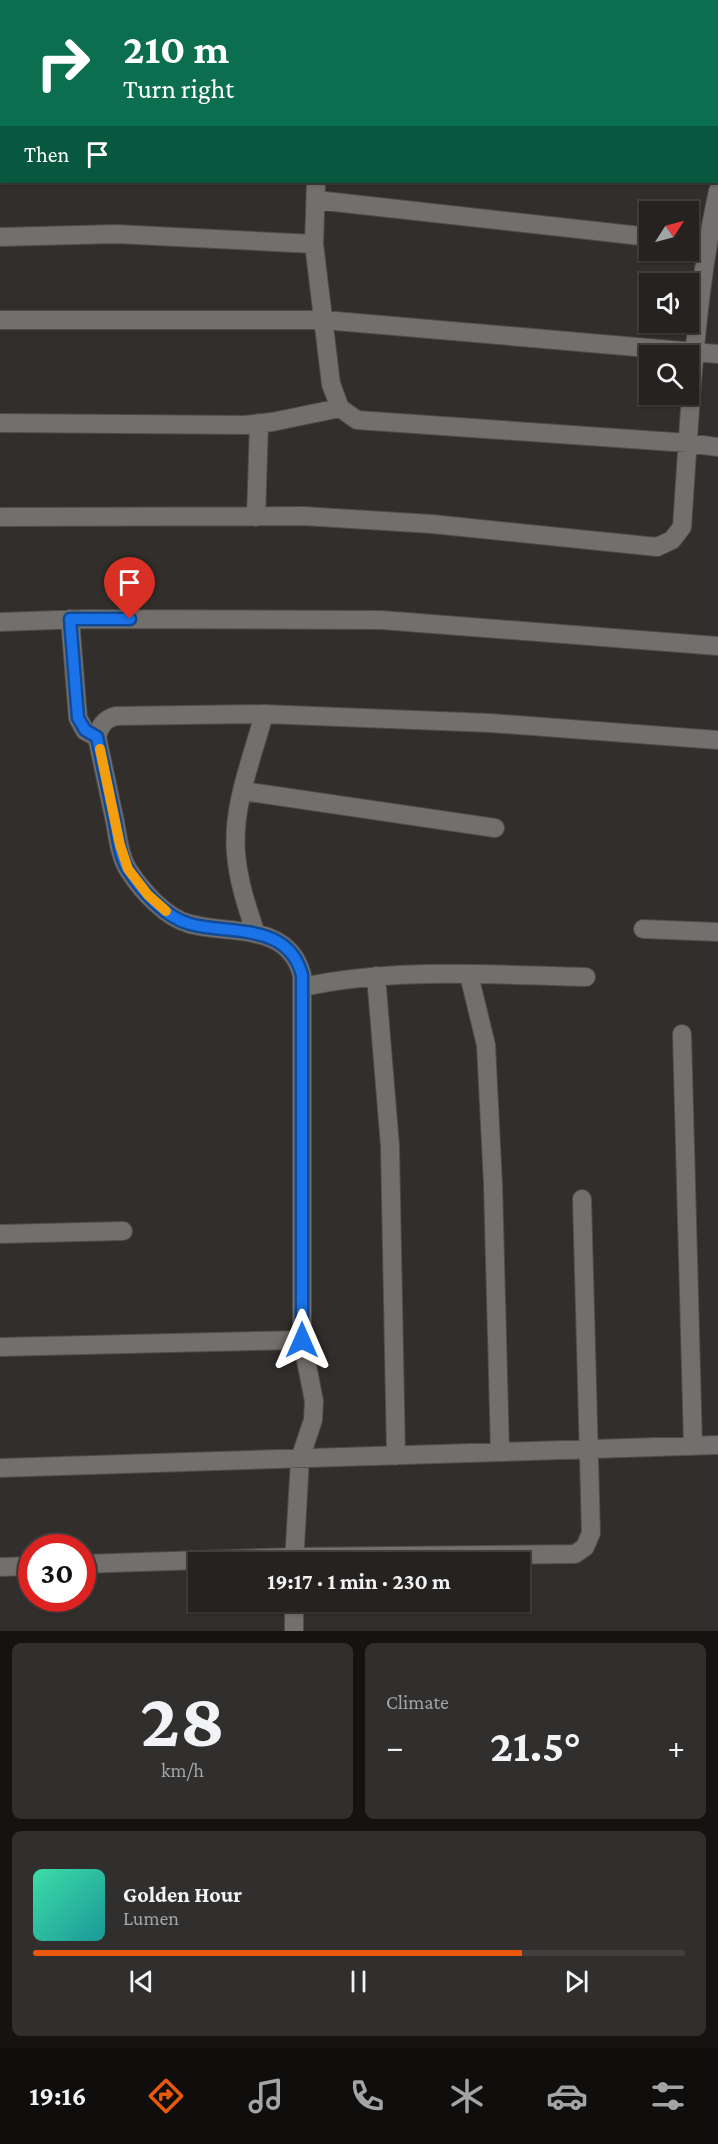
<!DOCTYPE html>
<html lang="en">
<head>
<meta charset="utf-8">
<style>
	body { margin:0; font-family:"Crimson Pro",serif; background:#312f2d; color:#f1f3f6; height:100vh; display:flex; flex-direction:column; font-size:22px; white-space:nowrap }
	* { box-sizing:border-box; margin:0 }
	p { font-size:20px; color:#a3a4a5 }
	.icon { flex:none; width:33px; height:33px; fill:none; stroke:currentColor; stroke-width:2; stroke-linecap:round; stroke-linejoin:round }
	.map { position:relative; height:1631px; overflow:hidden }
	.panel { display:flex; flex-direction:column; gap:12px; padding:12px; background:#141312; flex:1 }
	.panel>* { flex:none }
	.guide { position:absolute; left:0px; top:0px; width:718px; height:183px; box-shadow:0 2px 4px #0004,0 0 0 2px #423f3e; background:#0b6e4f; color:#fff; overflow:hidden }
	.needle { width:39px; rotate:54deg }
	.buttons { position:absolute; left:639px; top:201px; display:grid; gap:12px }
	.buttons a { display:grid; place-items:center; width:60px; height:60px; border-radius:0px; background:#252220; box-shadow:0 2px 4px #0004,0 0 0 2px #423f3e; font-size:30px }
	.speed { position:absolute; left:18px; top:1534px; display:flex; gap:12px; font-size:30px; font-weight:700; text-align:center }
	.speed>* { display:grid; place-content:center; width:78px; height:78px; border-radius:50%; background:#252220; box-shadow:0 2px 4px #0004,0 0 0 2px #423f3e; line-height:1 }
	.speed .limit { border:9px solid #d22; background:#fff; color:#111 }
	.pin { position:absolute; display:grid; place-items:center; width:51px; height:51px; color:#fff; margin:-62px -26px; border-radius:50% 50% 50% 0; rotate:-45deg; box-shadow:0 0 6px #0007 }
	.pin .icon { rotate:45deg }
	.me { position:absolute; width:66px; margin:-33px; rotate:0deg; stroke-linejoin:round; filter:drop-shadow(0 0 4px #0008) }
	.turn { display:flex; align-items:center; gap:21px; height:126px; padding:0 24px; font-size:27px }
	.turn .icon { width:78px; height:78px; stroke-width:2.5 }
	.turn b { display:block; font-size:42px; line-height:51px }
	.then { display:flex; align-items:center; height:57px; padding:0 24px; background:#0003; gap:12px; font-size:22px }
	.big { font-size:45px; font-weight:700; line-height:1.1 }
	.panel .tile { flex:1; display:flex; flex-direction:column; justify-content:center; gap:9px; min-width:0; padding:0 21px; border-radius:9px; background:#312f2d }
	.panel .dial { align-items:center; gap:0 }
	.dial b { font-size:78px; line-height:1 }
	.song { display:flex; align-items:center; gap:18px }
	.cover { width:72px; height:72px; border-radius:9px; background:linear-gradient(135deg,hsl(160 70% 55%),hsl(180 70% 35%)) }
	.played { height:6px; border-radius:3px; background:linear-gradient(90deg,#ea580c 75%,#423f3e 75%) }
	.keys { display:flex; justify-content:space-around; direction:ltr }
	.heat { display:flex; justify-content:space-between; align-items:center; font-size:33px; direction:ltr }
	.panel .tiles { flex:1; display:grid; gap:12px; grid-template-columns:1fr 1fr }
	.tile:last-child { grid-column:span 2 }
	.trip { position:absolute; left:188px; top:1552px; width:342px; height:60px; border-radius:0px; background:#252220; box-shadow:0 2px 4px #0004,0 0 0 2px #423f3e; font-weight:700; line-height:60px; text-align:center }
	.dock { display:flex; height:96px; justify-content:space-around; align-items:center; background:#0f0e0d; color:#a3a4a5 }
	.dock .icon { width:42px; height:42px }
	.dock .selected { color:#ea580c }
	.dock b { font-size:27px; color:#f1f3f6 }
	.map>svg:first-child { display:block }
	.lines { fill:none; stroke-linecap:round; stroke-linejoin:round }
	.minor-casing { stroke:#4f4c4a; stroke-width:20 }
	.minor { stroke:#736f6c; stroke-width:18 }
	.route-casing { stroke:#114b97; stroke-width:15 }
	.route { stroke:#1a73e8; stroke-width:10 }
	.slow { stroke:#f59e0b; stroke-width:10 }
</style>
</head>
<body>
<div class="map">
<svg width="718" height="1631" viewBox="0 0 718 1631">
	<rect width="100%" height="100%" fill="#312e2b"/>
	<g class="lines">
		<g class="minor-casing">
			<path id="minor" d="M664 0V2
				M33 2V0
				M330 2V0
				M0 138 2 139
				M717 147H718
				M316 182 314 244 331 384 340 408 357 420 688 443 718 447
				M316 200 650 237
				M0 237 116 234 314 244
				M0 320H324L718 354
				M0 423 245 425 272 422 340 408
				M0 517 303 516 432 524 657 547 672 540 682 527C690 415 694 301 718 191
				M256 517 259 423
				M70 619 78 718 85 731 97 737
				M0 622 85 619 381 620 718 646
				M243 791 495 828
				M643 929 718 932
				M256 934C247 907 238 881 236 853 232 806 252 759 264 714
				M469 975 486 1045 493 1184 500 1452
				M376 976 390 1146 396 1456
				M303 987C394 967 493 975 586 977
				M682 1034 693 1445
				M0 1234 123 1231
				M0 1347 302 1340
				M0 1468 718 1445
				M294 1563 300 1459 313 1420 314 1401 302 1340V975C288 922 231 935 190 924 166 918 142 891 129 871 120 858 118 838 115 822 109 794 103 765 97 737 100 726 104 719 116 716L264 714 490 723 718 740
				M82 1564 294 1557 575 1554 585 1547 591 1533 582 1199
				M0 1567 32 1566
				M294 1631V1602"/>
		</g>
		<use href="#minor" class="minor"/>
	</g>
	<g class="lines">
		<g class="route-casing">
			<path id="route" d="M130 619H70L78 718 85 730 97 737C103 765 109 794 115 822 118 838 120 858 129 871 142 891 166 918 190 924 231 935 288 922 302 975V1340"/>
		</g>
		<use href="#route" class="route"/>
		<path class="slow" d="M100 749 120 845 128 869 148 895 166 911"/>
	</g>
</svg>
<div class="buttons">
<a><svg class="needle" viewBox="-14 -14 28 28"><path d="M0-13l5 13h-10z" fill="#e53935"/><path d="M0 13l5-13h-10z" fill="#a3a4a5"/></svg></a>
<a><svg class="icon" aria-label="sound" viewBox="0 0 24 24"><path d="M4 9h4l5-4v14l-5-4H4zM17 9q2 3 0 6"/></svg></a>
<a><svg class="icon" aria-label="search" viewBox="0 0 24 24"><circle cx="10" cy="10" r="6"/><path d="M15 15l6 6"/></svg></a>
</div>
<div class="speed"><div class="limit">30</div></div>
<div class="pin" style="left:130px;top:619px;background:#d93025"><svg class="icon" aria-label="arrive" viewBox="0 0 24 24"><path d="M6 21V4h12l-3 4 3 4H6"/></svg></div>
<svg class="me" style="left:302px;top:1340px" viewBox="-20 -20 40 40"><path d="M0-17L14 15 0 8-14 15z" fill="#1a73e8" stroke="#fff" stroke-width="4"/></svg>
<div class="trip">19:17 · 1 min · 230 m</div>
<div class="guide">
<div class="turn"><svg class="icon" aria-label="right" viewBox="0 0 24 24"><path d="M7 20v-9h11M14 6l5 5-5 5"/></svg><div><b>210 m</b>Turn right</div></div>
<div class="then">Then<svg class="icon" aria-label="arrive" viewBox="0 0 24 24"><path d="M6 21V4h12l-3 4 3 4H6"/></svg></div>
</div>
</div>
<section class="panel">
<div class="tiles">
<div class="tile dial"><b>28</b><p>km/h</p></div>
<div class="tile"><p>Climate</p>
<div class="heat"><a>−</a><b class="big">21.5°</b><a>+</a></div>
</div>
<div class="tile">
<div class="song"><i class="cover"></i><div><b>Golden Hour</b><p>Lumen</p></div></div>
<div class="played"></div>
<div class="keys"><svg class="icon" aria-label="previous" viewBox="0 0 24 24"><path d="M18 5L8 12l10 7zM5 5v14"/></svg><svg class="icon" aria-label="pause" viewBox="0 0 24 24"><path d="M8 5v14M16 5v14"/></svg><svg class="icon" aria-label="next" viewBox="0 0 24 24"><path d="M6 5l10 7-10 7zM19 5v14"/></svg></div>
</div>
</div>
</section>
<nav class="dock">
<b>19:16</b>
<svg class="icon selected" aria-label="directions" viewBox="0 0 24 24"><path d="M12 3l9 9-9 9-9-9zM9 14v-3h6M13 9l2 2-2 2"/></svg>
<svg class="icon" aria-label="music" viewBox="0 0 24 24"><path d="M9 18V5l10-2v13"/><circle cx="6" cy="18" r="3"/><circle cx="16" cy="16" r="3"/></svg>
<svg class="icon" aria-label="phone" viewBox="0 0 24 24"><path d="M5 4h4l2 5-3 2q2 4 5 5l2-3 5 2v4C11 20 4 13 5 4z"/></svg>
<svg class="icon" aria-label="climate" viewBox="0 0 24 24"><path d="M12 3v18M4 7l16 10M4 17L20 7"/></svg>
<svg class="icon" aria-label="car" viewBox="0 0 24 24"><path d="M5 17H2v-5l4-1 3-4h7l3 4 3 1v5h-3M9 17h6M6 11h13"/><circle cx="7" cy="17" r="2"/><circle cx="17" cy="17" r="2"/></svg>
<svg class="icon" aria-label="filters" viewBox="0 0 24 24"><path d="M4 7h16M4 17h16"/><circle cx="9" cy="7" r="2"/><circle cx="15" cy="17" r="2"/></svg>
</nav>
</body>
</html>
